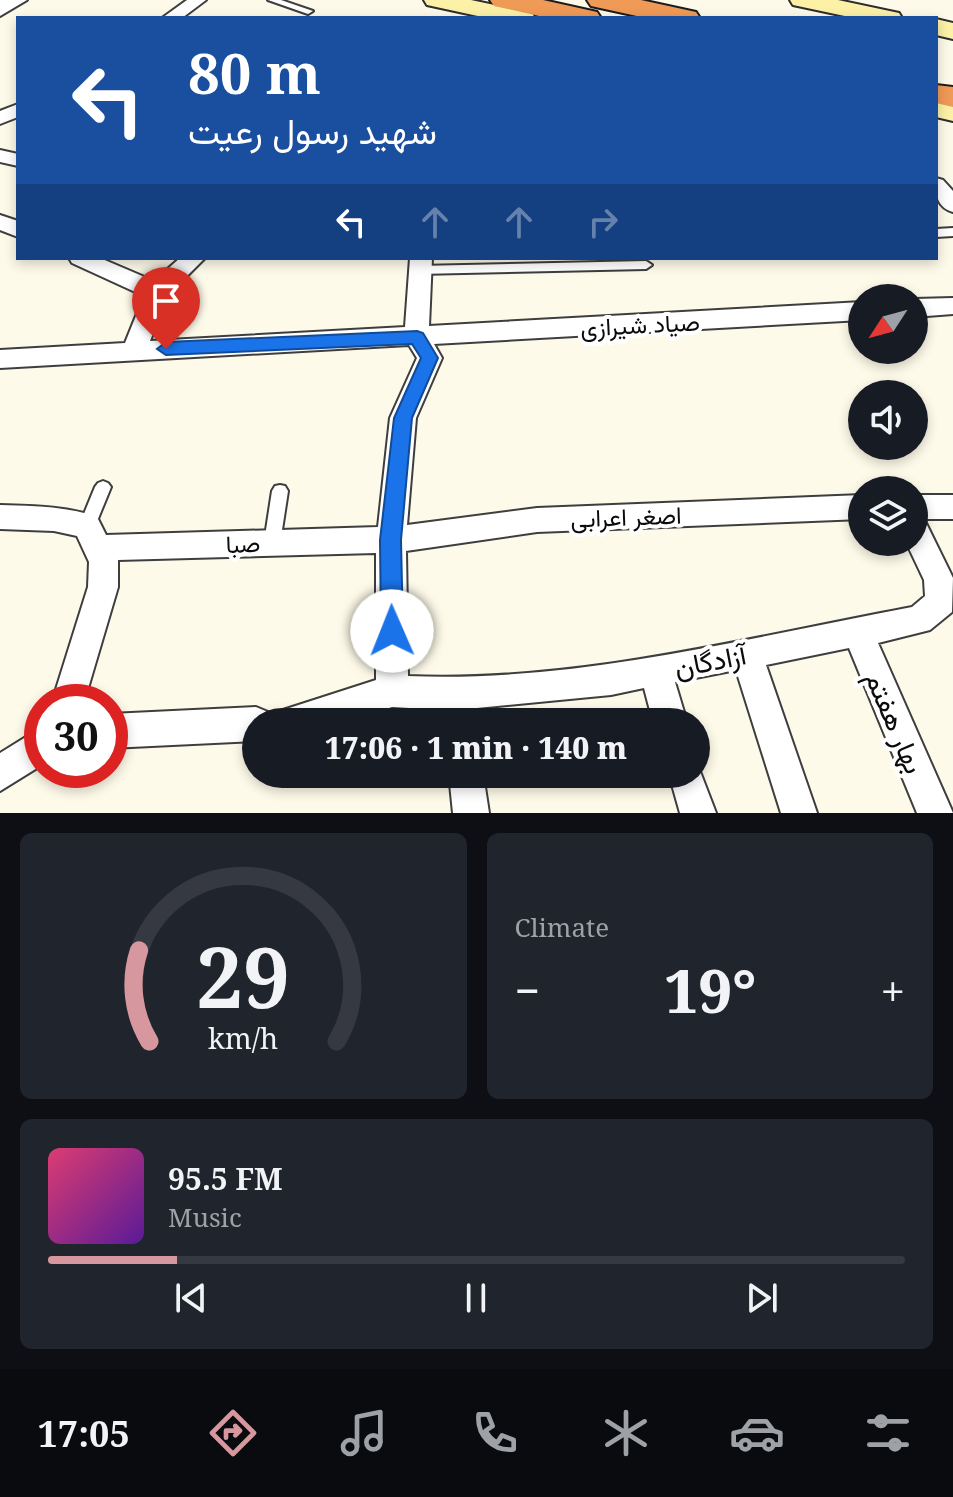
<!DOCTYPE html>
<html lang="en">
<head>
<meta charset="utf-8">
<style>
	body { margin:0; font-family:"Noto Serif",Vazirmatn,serif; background:#20242c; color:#f1f3f6; height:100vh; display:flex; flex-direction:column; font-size:30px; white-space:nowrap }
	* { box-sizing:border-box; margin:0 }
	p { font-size:26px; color:#9ea1a6 }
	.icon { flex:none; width:44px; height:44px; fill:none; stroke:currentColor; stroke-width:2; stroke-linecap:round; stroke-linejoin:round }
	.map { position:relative; height:813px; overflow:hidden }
	.details { display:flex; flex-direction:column; gap:20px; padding:20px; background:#0d0f14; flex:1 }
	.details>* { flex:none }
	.banner { position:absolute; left:16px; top:16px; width:922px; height:244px; border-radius:0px; box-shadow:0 4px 12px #0003; background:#1a4fa0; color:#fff; overflow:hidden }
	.needle { width:52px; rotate:234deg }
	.buttons { position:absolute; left:848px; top:284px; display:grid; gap:16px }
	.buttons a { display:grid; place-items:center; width:80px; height:80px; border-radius:50%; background:#171b24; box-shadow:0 4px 12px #0003; font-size:40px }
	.speed { position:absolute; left:24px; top:684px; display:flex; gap:16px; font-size:40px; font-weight:700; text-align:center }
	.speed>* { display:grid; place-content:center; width:104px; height:104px; border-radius:50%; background:#171b24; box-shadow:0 4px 12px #0003; line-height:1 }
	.speed .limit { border:12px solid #d22; background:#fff; color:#111 }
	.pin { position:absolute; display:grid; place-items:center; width:68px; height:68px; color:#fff; margin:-82px -34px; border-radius:50% 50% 50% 0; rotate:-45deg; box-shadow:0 0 8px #0007 }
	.pin .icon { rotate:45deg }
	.me { position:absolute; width:88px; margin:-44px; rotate:359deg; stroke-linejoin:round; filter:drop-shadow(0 0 6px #0008) }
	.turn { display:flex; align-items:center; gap:28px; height:168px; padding:0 40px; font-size:36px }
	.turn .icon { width:104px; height:104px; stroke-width:2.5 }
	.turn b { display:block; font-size:56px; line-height:68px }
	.lanes { display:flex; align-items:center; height:76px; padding:0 40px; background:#0003; justify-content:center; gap:40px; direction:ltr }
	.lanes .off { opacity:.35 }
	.big { font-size:60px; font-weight:800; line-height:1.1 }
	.details .card { flex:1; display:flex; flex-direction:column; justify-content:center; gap:12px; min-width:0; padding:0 28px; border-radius:12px; background:#20242c }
	.details .dial { align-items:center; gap:0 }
	.dial svg { height:208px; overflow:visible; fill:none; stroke:#363941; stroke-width:7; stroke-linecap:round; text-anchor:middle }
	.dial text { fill:#f1f3f6; stroke:none }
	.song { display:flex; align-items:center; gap:24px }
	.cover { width:96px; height:96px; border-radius:12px; background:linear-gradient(135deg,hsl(340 70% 55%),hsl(270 70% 35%)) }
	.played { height:8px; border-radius:4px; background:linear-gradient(90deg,#d6989e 15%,#363941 15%) }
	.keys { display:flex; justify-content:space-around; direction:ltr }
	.heat { display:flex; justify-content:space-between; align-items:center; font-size:44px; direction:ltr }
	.details .tiles { flex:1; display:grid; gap:20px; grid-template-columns:1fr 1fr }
	.card:last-child { grid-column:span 2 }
	.trip { position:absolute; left:242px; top:708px; width:468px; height:80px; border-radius:40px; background:#171b24; box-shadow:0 4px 12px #0003; font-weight:800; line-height:80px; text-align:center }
	.tab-bar { display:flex; height:128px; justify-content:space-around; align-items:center; background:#090b0e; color:#9ea1a6 }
	.tab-bar .icon { width:56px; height:56px }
	.tab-bar .active { color:#d6989e }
	.tab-bar b { font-size:36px; color:#f1f3f6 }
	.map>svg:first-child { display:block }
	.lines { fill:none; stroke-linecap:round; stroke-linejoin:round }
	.service-casing { stroke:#3e3e3e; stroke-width:4 }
	.minor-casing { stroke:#3e3e3e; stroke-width:4 }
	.tertiary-casing { stroke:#3e3e3e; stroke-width:4 }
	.secondary-casing { stroke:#2d2d2d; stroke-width:4 }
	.motorway-casing { stroke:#1c1c1c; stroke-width:4 }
	.service { fill:#fff; fill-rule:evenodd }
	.minor { fill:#fff; fill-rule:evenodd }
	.tertiary { fill:#fff; fill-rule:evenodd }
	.secondary { fill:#fcf1a7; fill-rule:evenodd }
	.motorway { fill:#ef9a57; fill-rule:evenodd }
	.route { fill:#1a73e8; stroke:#114b97; stroke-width:2 }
	.labels { text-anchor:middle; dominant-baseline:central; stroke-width:8; stroke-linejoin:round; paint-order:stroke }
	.street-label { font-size:24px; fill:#0b0b0b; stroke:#fff }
	.near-street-label { font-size:28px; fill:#0b0b0b; stroke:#fff }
</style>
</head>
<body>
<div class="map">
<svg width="953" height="813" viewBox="0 0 953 813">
	<rect width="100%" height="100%" fill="#fefae9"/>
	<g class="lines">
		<g class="service-casing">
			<path id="service" d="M268 0H281L313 11 308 14Z
				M953 228V236L936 237V229Z
				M646 261 652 265 646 269 418 274 412 270 418 266Z
				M103 481 108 483 111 487 95 526 92 531 87 533 82 531 79 526 95 487 98 483Z
				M280 485 285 486 288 491 280 543 278 548 272 550 266 548 264 543 272 491 275 486Z"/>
		</g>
		<g class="minor-casing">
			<path id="minor" d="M187 0H206L182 18H162Z
				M18 104V117L0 124V111Z
				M0 150 18 154V166L0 162Z
				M936 178 943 180 953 191V212C936 207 936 194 936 178Z
				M0 215 18 221V237L0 230Z
				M69 258H100L154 281 180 258H205L167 296 150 341 405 327 410 258H432L429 326 862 302V320L434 344 442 358 416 418 407 525 537 508 862 495V519L537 532 406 551 408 676C577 683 746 638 912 607L925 596 924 580 906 542H914V495H953V519H924L953 578 952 612 930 630 878 643 953 813H917L849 648 766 665 817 813H781L736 670 675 682 687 722H653L644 688 611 695 477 708 478 722H444V710L392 707 346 722H278L283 710 376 680V553L118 560V587L84 702H52L88 587 89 562 77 536 54 531 0 529V505C33 506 66 506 97 517L106 535 378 527 390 418 417 358 409 345 0 368V350L125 343 144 296 72 263Z
				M953 298V314L914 317V299Z
				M256 707 268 712 272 722H256V741L110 748V714Z
				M42 727V765L0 791V753Z
				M696 761 716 813H680L669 774H696Z
				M449 774H483L489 813H453Z"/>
		</g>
		<g class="tertiary-casing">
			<path id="tertiary" d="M0 0H27L0 16Z"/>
		</g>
		<g class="secondary-casing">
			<path id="secondary" d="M424 0H471L532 13 535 18H487L427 5Z
				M790 0H838L899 13 902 18H854L793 5Z
				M936 19 953 23V39L936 35Z
				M936 101 953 105V121L936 117Z"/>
		</g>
		<g class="motorway-casing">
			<path id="motorway" d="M490 0H543L597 12 601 18H548L494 6Z
				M587 0H641L696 12 700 18H646L591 6Z
				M936 85 953 87V107L936 103Z"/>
		</g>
		<use href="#service" class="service"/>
		<use href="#minor" class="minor"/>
		<use href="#tertiary" class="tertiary"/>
		<use href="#secondary" class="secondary"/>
		<use href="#motorway" class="motorway"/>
	</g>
	<path class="route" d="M417 331 423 333 438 358 412 418 401 540 403 631 399 638 392 641 384 638 381 631 380 540 394 418 421 358 412 344 166 355 157 349 166 342Z"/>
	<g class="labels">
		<g class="street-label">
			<text transform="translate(640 324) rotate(-3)">صیاد شیرازی</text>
			<text transform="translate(626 516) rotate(-2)">اصغر اعرابی</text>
			<text transform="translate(243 543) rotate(-2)">صبا</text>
		</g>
		<g class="near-street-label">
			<text transform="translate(710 660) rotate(-11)">آزادگان</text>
			<text transform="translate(896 722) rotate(67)">بهار هفتم</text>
		</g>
	</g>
</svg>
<div class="buttons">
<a><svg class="needle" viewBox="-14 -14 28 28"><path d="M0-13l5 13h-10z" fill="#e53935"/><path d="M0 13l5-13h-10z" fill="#9ea1a6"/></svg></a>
<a><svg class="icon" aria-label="sound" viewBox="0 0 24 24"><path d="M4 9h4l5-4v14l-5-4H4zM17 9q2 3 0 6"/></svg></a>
<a><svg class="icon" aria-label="layers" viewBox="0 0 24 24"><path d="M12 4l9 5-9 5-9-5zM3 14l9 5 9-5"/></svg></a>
</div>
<div class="speed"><div class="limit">30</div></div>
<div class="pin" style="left:166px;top:349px;background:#d93025"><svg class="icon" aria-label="arrive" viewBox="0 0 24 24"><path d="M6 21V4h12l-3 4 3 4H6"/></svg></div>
<svg class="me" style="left:392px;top:631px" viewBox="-20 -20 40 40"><circle r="19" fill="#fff"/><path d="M0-13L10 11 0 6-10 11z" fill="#1a73e8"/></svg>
<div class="trip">17:06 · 1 min · 140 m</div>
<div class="banner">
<div class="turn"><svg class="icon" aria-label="left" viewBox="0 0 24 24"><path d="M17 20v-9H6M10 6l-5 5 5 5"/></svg><div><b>80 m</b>شهید رسول رعیت</div></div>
<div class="lanes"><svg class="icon" aria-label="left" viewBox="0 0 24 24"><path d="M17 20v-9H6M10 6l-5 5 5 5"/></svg><svg class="icon off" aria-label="ahead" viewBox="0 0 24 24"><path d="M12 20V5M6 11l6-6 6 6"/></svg><svg class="icon off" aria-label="ahead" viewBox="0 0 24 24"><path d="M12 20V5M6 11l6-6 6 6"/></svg><svg class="icon off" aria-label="right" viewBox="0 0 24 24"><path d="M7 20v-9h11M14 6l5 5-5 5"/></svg></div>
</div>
</div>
<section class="details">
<div class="tiles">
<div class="card dial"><svg viewBox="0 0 100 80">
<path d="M14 69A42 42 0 1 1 86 69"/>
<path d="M14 69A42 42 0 0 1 10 34" stroke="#d6989e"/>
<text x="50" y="56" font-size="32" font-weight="700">29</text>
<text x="50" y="72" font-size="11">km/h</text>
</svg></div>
<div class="card"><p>Climate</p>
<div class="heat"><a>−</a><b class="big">19°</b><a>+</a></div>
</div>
<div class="card">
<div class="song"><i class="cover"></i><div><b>95.5 FM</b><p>Music</p></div></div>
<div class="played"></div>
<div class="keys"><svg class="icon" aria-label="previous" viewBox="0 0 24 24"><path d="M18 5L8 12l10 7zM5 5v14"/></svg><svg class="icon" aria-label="pause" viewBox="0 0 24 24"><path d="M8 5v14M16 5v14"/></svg><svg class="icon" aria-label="next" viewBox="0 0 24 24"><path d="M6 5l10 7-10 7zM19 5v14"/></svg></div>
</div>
</div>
</section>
<nav class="tab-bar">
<b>17:05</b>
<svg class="icon active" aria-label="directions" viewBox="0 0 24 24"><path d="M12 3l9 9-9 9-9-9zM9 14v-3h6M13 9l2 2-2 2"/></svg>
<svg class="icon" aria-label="music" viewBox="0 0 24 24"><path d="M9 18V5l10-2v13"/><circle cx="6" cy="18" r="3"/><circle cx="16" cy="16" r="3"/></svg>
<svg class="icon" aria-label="phone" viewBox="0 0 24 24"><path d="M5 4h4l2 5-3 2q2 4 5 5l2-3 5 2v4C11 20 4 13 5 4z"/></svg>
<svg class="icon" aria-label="climate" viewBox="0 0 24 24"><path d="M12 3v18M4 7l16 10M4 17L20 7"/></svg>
<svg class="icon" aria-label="car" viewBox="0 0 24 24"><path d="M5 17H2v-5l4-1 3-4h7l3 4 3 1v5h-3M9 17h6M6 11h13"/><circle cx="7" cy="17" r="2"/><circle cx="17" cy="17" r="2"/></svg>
<svg class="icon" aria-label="filters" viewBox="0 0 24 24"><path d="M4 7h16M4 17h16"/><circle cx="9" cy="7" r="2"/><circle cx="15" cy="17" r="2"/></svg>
</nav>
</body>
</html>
